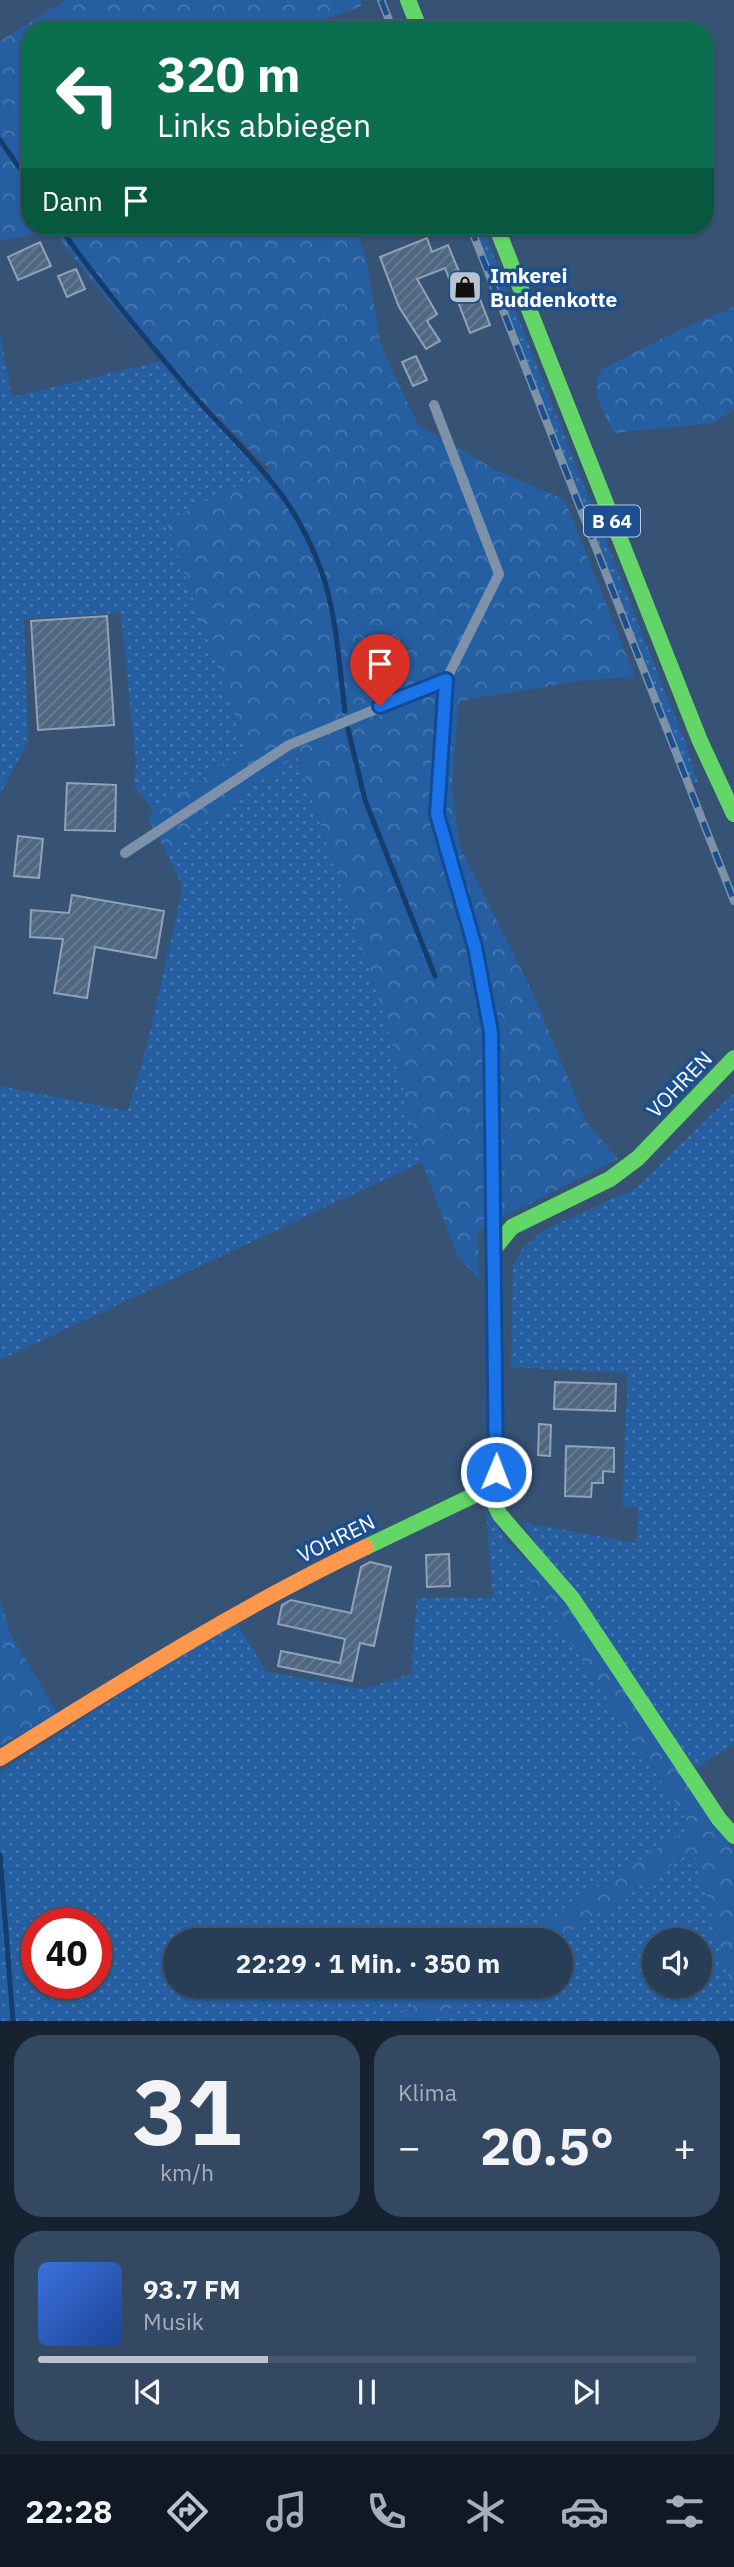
<!DOCTYPE html>
<html lang="de">
<head>
<meta charset="utf-8">
<style>
	body { margin:0; font-family:"IBM Plex Sans",sans-serif; background:#344961; color:#f1f3f6; height:100vh; display:flex; flex-direction:column; font-size:26px; white-space:nowrap }
	* { box-sizing:border-box; margin:0 }
	p { font-size:23px; color:#a5aeba }
	.icon { flex:none; width:38px; height:38px; fill:none; stroke:currentColor; stroke-width:2; stroke-linecap:round; stroke-linejoin:round }
	.map { position:relative; height:2021px; overflow:hidden }
	.side { display:flex; flex-direction:column; gap:14px; padding:14px; background:#162230; flex:1 }
	.side>* { flex:none }
	.hud { position:absolute; left:21px; top:21px; width:693px; height:214px; border-radius:28px; box-shadow:0 2px 5px #0004,0 0 0 2px #44576d; background:#0b6e4f; color:#fff; overflow:hidden }
	.tools { position:absolute; left:642px; top:1928px; display:grid; gap:14px }
	.tools a { display:grid; place-items:center; width:70px; height:70px; border-radius:50%; background:#283e57; box-shadow:0 2px 5px #0004,0 0 0 2px #44576d; font-size:35px }
	.speed { position:absolute; left:21px; top:1908px; display:flex; gap:14px; font-size:35px; font-weight:700; text-align:center }
	.speed>* { display:grid; place-content:center; width:91px; height:91px; border-radius:50%; background:#283e57; box-shadow:0 2px 5px #0004,0 0 0 2px #44576d; line-height:1 }
	.speed .limit { border:10px solid #d22; background:#fff; color:#111 }
	.pin { position:absolute; display:grid; place-items:center; width:60px; height:60px; color:#fff; margin:-72px -30px; border-radius:50% 50% 50% 0; rotate:-45deg; box-shadow:0 0 7px #0007 }
	.pin .icon { rotate:45deg }
	.me { position:absolute; width:77px; margin:-38px; rotate:1deg; stroke-linejoin:round; filter:drop-shadow(0 0 5px #0008) }
	.turn { display:flex; align-items:center; gap:24px; height:147px; padding:0 21px; font-size:32px }
	.turn .icon { width:91px; height:91px; stroke-width:2.5 }
	.turn b { display:block; font-size:49px; line-height:60px }
	.then { display:flex; align-items:center; height:66px; padding:0 21px; background:#0003; gap:14px; font-size:26px }
	.big { font-size:52px; font-weight:700; line-height:1.1 }
	.side .tile { flex:1; display:flex; flex-direction:column; justify-content:center; gap:10px; min-width:0; padding:0 24px; border-radius:28px; background:#344961 }
	.side .dial { align-items:center; gap:0 }
	.dial b { font-size:91px; line-height:1 }
	.song { display:flex; align-items:center; gap:21px }
	.cover { width:84px; height:84px; border-radius:10px; background:linear-gradient(135deg,hsl(220 70% 55%),hsl(220 70% 35%)) }
	.played { height:7px; border-radius:4px; background:linear-gradient(90deg,#b9c2ce 35%,#44576d 35%) }
	.keys { display:flex; justify-content:space-around; direction:ltr }
	.heat { display:flex; justify-content:space-between; align-items:center; font-size:38px; direction:ltr }
	.side .tiles { flex:1; display:grid; gap:14px; grid-template-columns:1fr 1fr }
	.tile:last-child { grid-column:span 2 }
	.trip { position:absolute; left:163px; top:1928px; width:410px; height:70px; border-radius:35px; background:#283e57; box-shadow:0 2px 5px #0004,0 0 0 2px #44576d; font-weight:700; line-height:70px; text-align:center }
	.tabs { display:flex; height:112px; justify-content:space-around; align-items:center; background:#101923; color:#a5aeba }
	.tabs .icon { width:49px; height:49px }
	.tabs .on { color:#b9c2ce }
	.tabs b { font-size:32px; color:#f1f3f6 }
	.map>svg:first-child { display:block }
	.grass { fill:url(#grass-dots); fill-rule:evenodd }
	.forest { fill:url(#forest-crowns) }
	.lines { fill:none; stroke-linecap:round; stroke-linejoin:round }
	.stream { stroke:#153c6e; stroke-width:5 }
	.building { fill:url(#building-hatch); stroke:#92a2b6; stroke-width:2 }
	.lane { stroke:#7d92a8; stroke-width:10 }
	.fast { stroke:#63d668; stroke-width:16 }
	.slow { stroke:#ff974d; stroke-width:16 }
	.rail-casing { stroke:#7e92a7; stroke-width:8 }
	.rail { stroke:#1b4f8f; stroke-width:5; stroke-dasharray:16; stroke-linecap:butt }
	.route-casing { stroke:#114b97; stroke-width:18 }
	.route { stroke:#1a73e8; stroke-width:12 }
	.labels { text-anchor:middle; dominant-baseline:central; stroke-width:7; stroke-linejoin:round; paint-order:stroke }
	.shield { fill:#1b4f8f; stroke:#bbcadd; stroke-width:2 }
	.shield-label { font-size:19px; font-weight:bold; fill:#fff }
	.poi-label { font-size:21px; font-weight:bold; fill:#fff; stroke:#1b4f8f; text-anchor:start }
	.street-label { font-size:21px; fill:#fff; stroke:#1b4f8f }
</style>
</head>
<body>
<div class="map">
<svg width="734" height="2021" viewBox="0 0 734 2021">
	<defs>
		<pattern id="grass-dots" width="8" height="8" patternUnits="userSpaceOnUse" patternTransform="scale(1.75)"><rect width="8" height="8" fill="#265fa1"/><path d="M2 2h.1M6 6h.1" fill="none" stroke="#4777af" stroke-width="1.8" stroke-linecap="round"/></pattern>
		<pattern id="forest-crowns" width="20" height="18" patternUnits="userSpaceOnUse" patternTransform="scale(1.75)"><rect width="20" height="18" fill="#265fa1"/><path d="M2 6a3 3 0 1 1 6 0M12 15a3 3 0 1 1 6 0" fill="none" stroke="#4777af"/></pattern>
		<pattern id="building-hatch" width="6" height="6" patternUnits="userSpaceOnUse" patternTransform="scale(1.75)"><rect width="6" height="6" fill="#506783"/><path d="M-1 1l2-2M0 6l6-6M5 7l2-2" fill="none" stroke="#6a7e96"/></pattern>
	</defs>
	<rect width="100%" height="100%" fill="#365274"/>
	<path class="grass" d="M473 226H482L687 747 698 783 691 781Z
		M0 333 12 397 161 361 262 474 166 521 246 748 154 811 134 786 136 765 121 613 24 619 28 742 0 794Z
		M296 753 384 1014 422 1162 0 1360V1086L128 1111 147 1045 183 887 166 852Z
		M734 1093V1744L696 1768 521 1522 636 1543 638 1507H622L628 1373 511 1367 513 1265 522 1249 542 1231 636 1188Z
		M486 1509 692 1827 514 1941H175V1986H443L389 2021H0V1772L235 1620 267 1672 363 1689 411 1674 417 1598H493ZM37 1923H96V1983H37Z
		M694 1850 734 1996V2021H433L486 1986H560V1941H556ZM654 1941H700V1986H654Z"/>
	<path class="forest" d="M66 0H360L362 6 295 30H30V226H355L366 260 381 345 418 425 498 471 565 500 635 677 586 680 459 701 452 788 460 847 534 995 586 1122 618 1159 478 1230 479 1280 457 1255 422 1162 384 1014 297 754 166 852 147 816 246 748 166 521 270 469C193 393 115 319 54 230L0 241V41Z
		M734 307V409L713 423 614 433C605 414 587 388 602 369L679 330Z
		M502 1537 566 1598 734 1851V1996L694 1850 556 1941H514L691 1827Z
		M0 1599 10 1633 58 1714 0 1746Z
		M443 1986H486L433 2021H389Z"/>
	<g class="lines">
		<path class="stream" d="M0 140 30 183
			M59 226C100 285 147 341 194 396 248 457 292 490 321 570 337 614 339 666 345 711
			M348 729 365 800 435 976
			M0 1855 13 2021"/>
	</g>
	<path class="building" d="M427 238 432 252 448 245 462 279 471 276 490 325 470 333 445 268 417 279 437 314 427 321 440 341 426 349 399 307 380 257Z
		M40 242 51 266 18 280 8 257Z
		M76 269 85 289 67 297 58 276Z
		M416 356 427 380 413 386 402 362Z
		M107 616 114 725 38 730 31 621Z
		M67 783 116 785 115 831 65 830Z
		M18 836 43 839 39 878 14 876Z
		M72 895 164 911 156 958 95 947 87 998 54 993 63 939 30 937 31 910 69 913Z
		M555 1382 616 1384 615 1411 554 1409Z
		M539 1424 551 1425 550 1456 538 1455Z
		M566 1446 614 1448V1472L603 1471V1483H592L591 1497 565 1496Z
		M449 1554 450 1586 427 1587 426 1555Z
		M370 1562 391 1567 374 1646 360 1643 352 1681 278 1666 281 1651 340 1663 345 1639 278 1624 282 1605 291 1600 351 1613 361 1567Z"/>
	<g class="lines">
		<path class="lane" d="M446 680 437 814 485 992 491 1032 494 1240
			M125 853 289 745 446 680 499 574 434 405"/>
		<path class="fast" d="M408 0 420 30
			M496 226 700 741 734 814
			M487 1489 500 1515 572 1598 719 1819 734 1836
			M366 1547 487 1489 496 1472 494 1249 512 1227 610 1179 638 1158 734 1058"/>
		<path class="slow" d="M0 1758C120 1683 238 1608 366 1547"/>
		<g class="rail-casing">
			<path id="rail" d="M381 0 393 30
				M470 226 734 901"/>
		</g>
		<use href="#rail" class="rail"/>
	</g>
	<g class="lines">
		<g class="route-casing">
			<path id="route" d="M380 706 446 680 437 814 475 947 491 1032 496 1472"/>
		</g>
		<use href="#route" class="route"/>
	</g>
	<defs>
		<g id="shop-square" transform="scale(1.75)"><rect x="-9" y="-9" width="18" height="18" rx="4" fill="#b9c2ce" stroke="#1b4f8f"/><path d="M-5-2.5h2.3a2.7 3.5 0 0 1 5.4 0H5L5.5 6h-11ZM-1.5-2.5h3a1.5 2.3 0 0 0-3 0Z" fill="#111"/></g>
	</defs>
	<g fill-rule="evenodd">
		<use href="#shop-square" x="465" y="287"/>
	</g>
	<g class="labels">
		<rect class="shield" x="584" y="505.5" width="56" height="31" rx="5"/>
		<g class="shield-label">
			<text x="612" y="521">B 64</text>
		</g>
		<g class="poi-label">
			<text x="490" y="275">Imkerei<tspan x="490" dy="24">Buddenkotte</tspan></text>
		</g>
		<g class="street-label">
			<text transform="translate(679 1084) rotate(-46)">VOHREN</text>
			<text transform="translate(336 1538) rotate(-26)">VOHREN</text>
		</g>
	</g>
</svg>
<div class="tools">
<a><svg class="icon" aria-label="sound" viewBox="0 0 24 24"><path d="M4 9h4l5-4v14l-5-4H4zM17 9q2 3 0 6"/></svg></a>
</div>
<div class="speed"><div class="limit">40</div></div>
<div class="pin" style="left:380px;top:706px;background:#d93025"><svg class="icon" aria-label="arrive" viewBox="0 0 24 24"><path d="M6 21V4h12l-3 4 3 4H6"/></svg></div>
<svg class="me" style="left:496px;top:1472px" viewBox="-20 -20 40 40"><circle r="17" fill="#1a73e8" stroke="#fff" stroke-width="3"/><path d="M0-11L8 9 0 5-8 9z" fill="#fff"/></svg>
<div class="trip">22:29 · 1 Min. · 350 m</div>
<div class="hud">
<div class="turn"><svg class="icon" aria-label="left" viewBox="0 0 24 24"><path d="M17 20v-9H6M10 6l-5 5 5 5"/></svg><div><b>320 m</b>Links abbiegen</div></div>
<div class="then">Dann<svg class="icon" aria-label="arrive" viewBox="0 0 24 24"><path d="M6 21V4h12l-3 4 3 4H6"/></svg></div>
</div>
</div>
<section class="side">
<div class="tiles">
<div class="tile dial"><b>31</b><p>km/h</p></div>
<div class="tile"><p>Klima</p>
<div class="heat"><a>−</a><b class="big">20.5°</b><a>+</a></div>
</div>
<div class="tile">
<div class="song"><i class="cover"></i><div><b>93.7 FM</b><p>Musik</p></div></div>
<div class="played"></div>
<div class="keys"><svg class="icon" aria-label="previous" viewBox="0 0 24 24"><path d="M18 5L8 12l10 7zM5 5v14"/></svg><svg class="icon" aria-label="pause" viewBox="0 0 24 24"><path d="M8 5v14M16 5v14"/></svg><svg class="icon" aria-label="next" viewBox="0 0 24 24"><path d="M6 5l10 7-10 7zM19 5v14"/></svg></div>
</div>
</div>
</section>
<nav class="tabs">
<b>22:28</b>
<svg class="icon on" aria-label="directions" viewBox="0 0 24 24"><path d="M12 3l9 9-9 9-9-9zM9 14v-3h6M13 9l2 2-2 2"/></svg>
<svg class="icon" aria-label="music" viewBox="0 0 24 24"><path d="M9 18V5l10-2v13"/><circle cx="6" cy="18" r="3"/><circle cx="16" cy="16" r="3"/></svg>
<svg class="icon" aria-label="phone" viewBox="0 0 24 24"><path d="M5 4h4l2 5-3 2q2 4 5 5l2-3 5 2v4C11 20 4 13 5 4z"/></svg>
<svg class="icon" aria-label="climate" viewBox="0 0 24 24"><path d="M12 3v18M4 7l16 10M4 17L20 7"/></svg>
<svg class="icon" aria-label="car" viewBox="0 0 24 24"><path d="M5 17H2v-5l4-1 3-4h7l3 4 3 1v5h-3M9 17h6M6 11h13"/><circle cx="7" cy="17" r="2"/><circle cx="17" cy="17" r="2"/></svg>
<svg class="icon" aria-label="filters" viewBox="0 0 24 24"><path d="M4 7h16M4 17h16"/><circle cx="9" cy="7" r="2"/><circle cx="15" cy="17" r="2"/></svg>
</nav>
</body>
</html>
